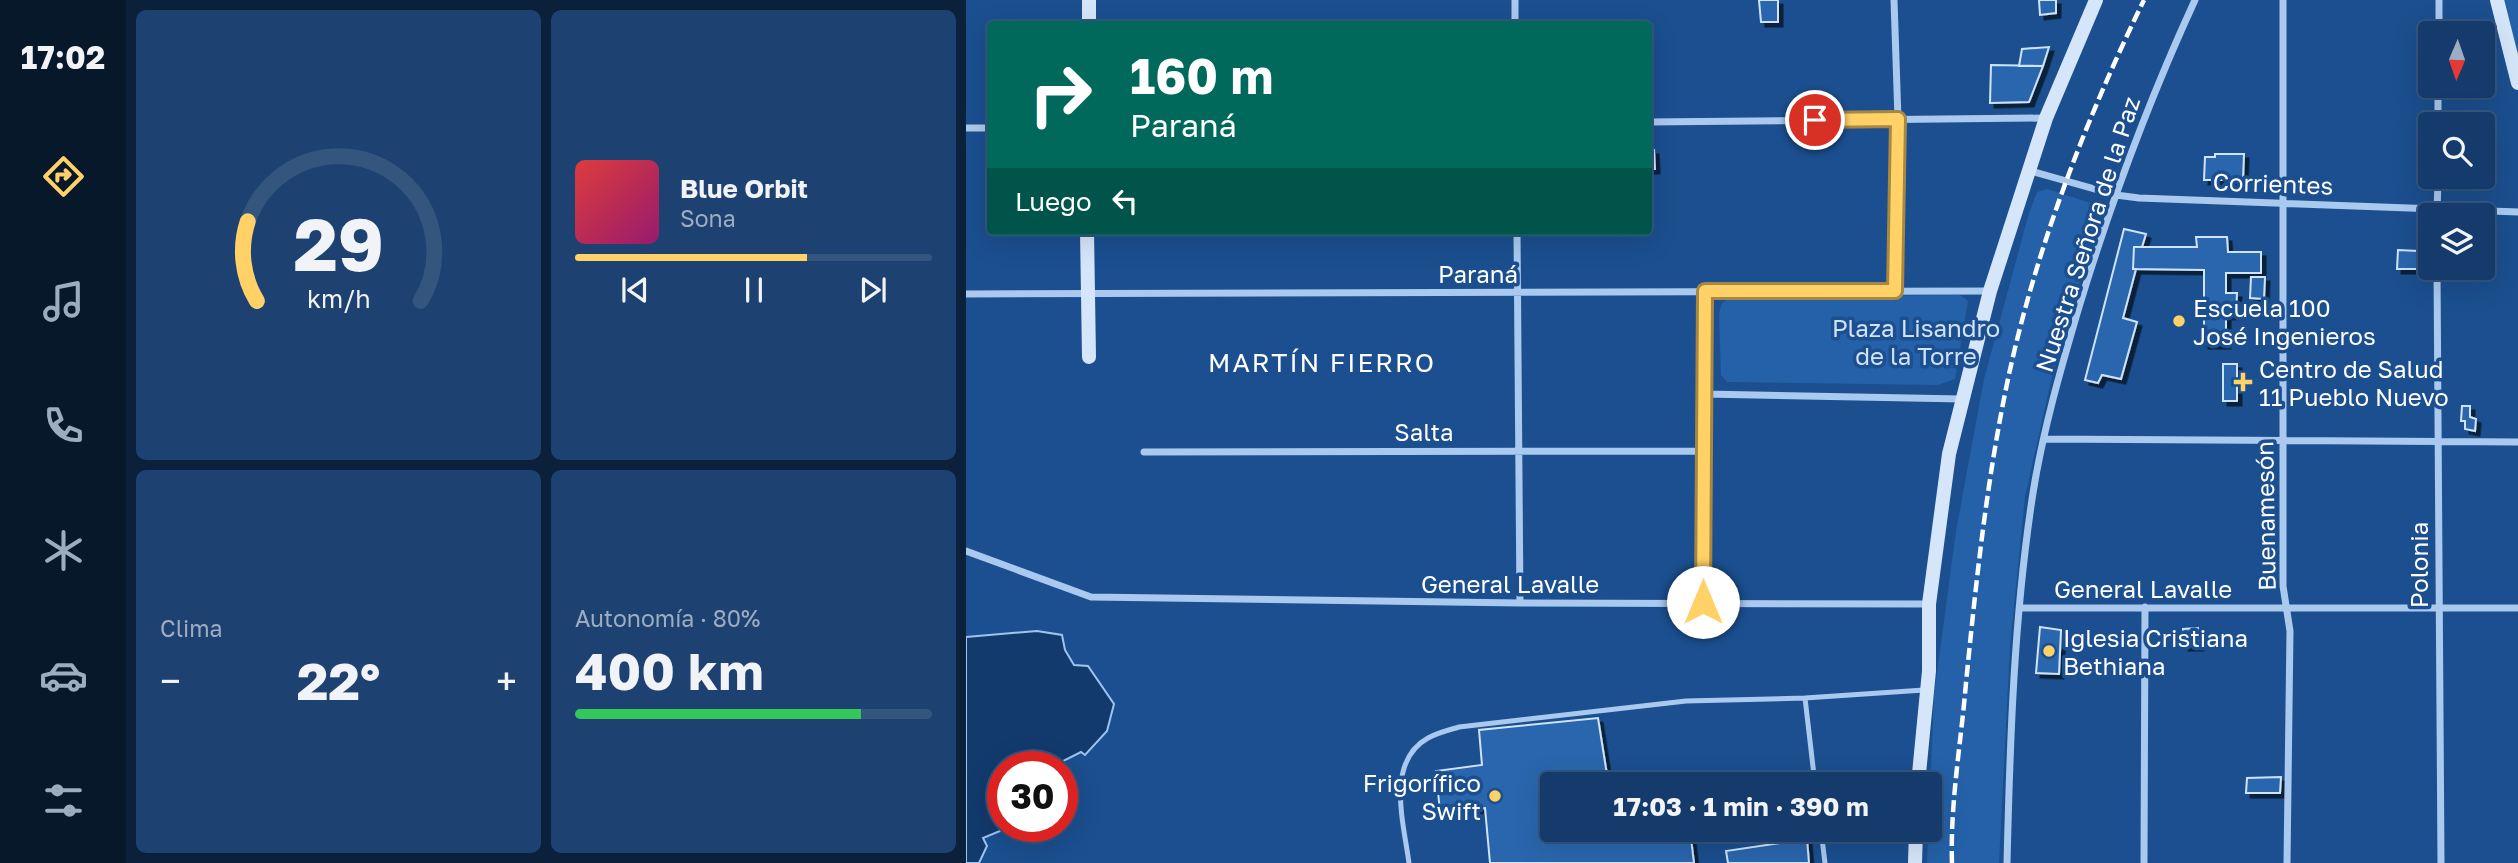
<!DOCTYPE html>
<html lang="es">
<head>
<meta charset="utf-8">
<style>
	body { margin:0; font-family:"Golos Text",sans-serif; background:#1d4271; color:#f1f3f6; height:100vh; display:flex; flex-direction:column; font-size:26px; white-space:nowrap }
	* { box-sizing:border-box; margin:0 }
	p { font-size:23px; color:#9dadc1 }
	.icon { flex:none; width:38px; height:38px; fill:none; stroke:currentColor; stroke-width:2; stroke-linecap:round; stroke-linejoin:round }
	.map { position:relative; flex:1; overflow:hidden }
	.drawer { display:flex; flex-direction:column; gap:10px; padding:10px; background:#0b203b; width:840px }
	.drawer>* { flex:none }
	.banner { position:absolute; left:21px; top:21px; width:665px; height:214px; border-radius:7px; box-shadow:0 7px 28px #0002,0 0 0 2px #33557e; background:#00695c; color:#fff; overflow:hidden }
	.needle { width:46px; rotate:182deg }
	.fabs { position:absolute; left:1452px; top:21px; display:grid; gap:14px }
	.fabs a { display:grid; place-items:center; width:77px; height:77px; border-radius:7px; background:#143b6b; box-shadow:0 7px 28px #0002,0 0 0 2px #33557e; font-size:35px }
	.speed { position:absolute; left:21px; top:751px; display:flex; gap:14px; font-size:35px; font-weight:700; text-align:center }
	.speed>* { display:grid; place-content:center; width:91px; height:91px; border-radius:50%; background:#143b6b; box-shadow:0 7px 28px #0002,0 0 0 2px #33557e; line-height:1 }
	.speed .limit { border:10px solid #d22; background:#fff; color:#111 }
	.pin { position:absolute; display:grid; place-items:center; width:60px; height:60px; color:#fff; margin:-30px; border:4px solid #fff; border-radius:50%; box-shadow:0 2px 7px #0007 }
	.me { position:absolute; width:77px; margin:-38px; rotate:0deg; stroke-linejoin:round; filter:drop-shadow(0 0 5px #0008) }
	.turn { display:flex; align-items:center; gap:24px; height:147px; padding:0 28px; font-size:32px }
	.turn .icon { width:91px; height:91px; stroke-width:2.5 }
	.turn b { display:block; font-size:49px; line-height:60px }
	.then { display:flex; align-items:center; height:66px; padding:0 28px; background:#0003; gap:14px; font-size:26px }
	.big { font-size:52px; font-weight:700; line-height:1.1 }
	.drawer .card { flex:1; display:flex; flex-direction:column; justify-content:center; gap:10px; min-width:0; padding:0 24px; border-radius:10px; background:#1d4271 }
	.drawer .dial { align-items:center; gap:0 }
	.dial svg { height:182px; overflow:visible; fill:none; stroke:#33557e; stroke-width:7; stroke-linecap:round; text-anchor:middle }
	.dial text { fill:#f1f3f6; stroke:none }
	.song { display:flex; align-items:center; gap:21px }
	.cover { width:84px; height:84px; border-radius:10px; background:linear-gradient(135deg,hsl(0 70% 55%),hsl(320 70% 35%)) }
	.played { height:7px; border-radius:4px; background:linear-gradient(90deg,#ffd166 65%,#33557e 65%) }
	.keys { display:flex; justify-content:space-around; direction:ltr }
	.heat { display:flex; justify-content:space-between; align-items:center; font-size:38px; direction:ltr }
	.charge { height:10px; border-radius:5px; background:linear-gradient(90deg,#34c759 80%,#33557e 0) }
	.drawer .tiles { flex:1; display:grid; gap:10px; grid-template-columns:repeat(2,1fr) }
	.trip { position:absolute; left:574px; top:772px; width:402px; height:70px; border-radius:7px; background:#143b6b; box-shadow:0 7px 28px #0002,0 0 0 2px #33557e; font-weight:700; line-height:70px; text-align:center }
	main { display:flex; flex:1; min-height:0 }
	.tabs { display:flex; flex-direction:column; width:126px; justify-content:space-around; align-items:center; background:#08182b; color:#9dadc1 }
	.tabs .icon { width:49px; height:49px }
	.tabs .on { color:#ffd166 }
	.tabs b { font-size:32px; color:#f1f3f6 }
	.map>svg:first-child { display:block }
	.green { fill:#2461a8 }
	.water { fill:#123a6d; stroke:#9cc4f0; stroke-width:2 }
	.building { fill:#2a66ad; stroke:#cfe3fa; stroke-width:2; filter:url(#shadow) }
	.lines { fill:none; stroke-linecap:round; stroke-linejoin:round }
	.lane { stroke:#a9c9ee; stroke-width:5 }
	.street { stroke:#a9c9ee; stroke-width:7 }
	.secondary { stroke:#d6e6fa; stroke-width:14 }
	.rail { stroke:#fff; stroke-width:4.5; stroke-dasharray:12 5; stroke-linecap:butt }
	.route-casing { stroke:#a68842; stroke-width:18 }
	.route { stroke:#ffd166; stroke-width:12 }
	.poi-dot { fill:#ffd166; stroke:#1b4f8f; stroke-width:2.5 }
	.labels { text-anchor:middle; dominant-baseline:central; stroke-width:7; stroke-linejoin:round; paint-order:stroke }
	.street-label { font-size:24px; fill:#fff; stroke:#1b4f8f }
	.poi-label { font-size:24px; fill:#fff; stroke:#1b4f8f; text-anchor:start }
	.park-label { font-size:24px; fill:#cfe3fa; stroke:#1b4f8f }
	.neighbourhood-label { font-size:26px; letter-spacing:2px; fill:#fff; stroke:#1b4f8f }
</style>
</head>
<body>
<main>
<nav class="tabs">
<b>17:02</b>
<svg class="icon on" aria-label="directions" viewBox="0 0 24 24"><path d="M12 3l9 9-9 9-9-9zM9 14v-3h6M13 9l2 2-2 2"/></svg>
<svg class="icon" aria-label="music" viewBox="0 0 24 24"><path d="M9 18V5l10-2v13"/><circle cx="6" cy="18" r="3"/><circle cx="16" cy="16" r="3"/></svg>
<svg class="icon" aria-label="phone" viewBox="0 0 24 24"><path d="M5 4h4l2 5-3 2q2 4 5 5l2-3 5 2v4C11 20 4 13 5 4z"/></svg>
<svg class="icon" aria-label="climate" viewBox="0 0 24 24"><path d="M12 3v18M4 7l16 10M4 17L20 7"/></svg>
<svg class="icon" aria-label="car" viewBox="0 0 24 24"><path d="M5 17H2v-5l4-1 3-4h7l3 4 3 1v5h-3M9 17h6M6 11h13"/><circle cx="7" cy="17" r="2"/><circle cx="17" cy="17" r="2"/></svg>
<svg class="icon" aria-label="filters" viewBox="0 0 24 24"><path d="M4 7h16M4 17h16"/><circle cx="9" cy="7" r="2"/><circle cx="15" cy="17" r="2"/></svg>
</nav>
<section class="drawer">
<div class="tiles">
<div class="card dial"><svg viewBox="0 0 100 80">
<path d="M14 69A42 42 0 1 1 86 69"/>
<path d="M14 69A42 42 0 0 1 10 34" stroke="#ffd166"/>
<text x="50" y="56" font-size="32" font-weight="700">29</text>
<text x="50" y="72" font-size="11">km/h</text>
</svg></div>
<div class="card">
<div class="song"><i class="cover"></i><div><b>Blue Orbit</b><p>Sona</p></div></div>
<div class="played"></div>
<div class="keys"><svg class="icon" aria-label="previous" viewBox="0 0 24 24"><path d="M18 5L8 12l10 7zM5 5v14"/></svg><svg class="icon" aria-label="pause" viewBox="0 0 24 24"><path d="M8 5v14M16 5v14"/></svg><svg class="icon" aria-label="next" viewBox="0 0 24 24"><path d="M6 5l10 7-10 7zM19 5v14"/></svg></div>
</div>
<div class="card"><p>Clima</p>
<div class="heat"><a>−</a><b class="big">22°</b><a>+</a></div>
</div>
<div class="card"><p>Autonomía · 80%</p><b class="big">400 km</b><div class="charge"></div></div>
</div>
</section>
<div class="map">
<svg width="1552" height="863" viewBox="0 0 1552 863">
	<defs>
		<filter id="shadow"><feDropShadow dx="4.5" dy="4.5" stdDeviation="0" flood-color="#0009"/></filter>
	</defs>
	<rect width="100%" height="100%" fill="#1b4f8f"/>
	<path class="green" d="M1531 0H1552V83Z
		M1081 189 1125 203 1134 212 1085 381 1059 497 1044 647 1033 863H961L968 695 990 531 1018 379 1063 213 1071 192Z
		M994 295 1002 301 989 379 972 385 761 382 755 375 753 313 756 303 765 297Z"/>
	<path class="water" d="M71 631 96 635 99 650 108 665 122 666 148 704 141 731 119 755 115 752 97 761 100 773 96 777V766H37V826H46L17 838 21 846 13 863H0V637Z"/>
	<path class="building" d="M793 0H812V22H795Z
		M1073 0H1090V13L1074 15Z
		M1083 47 1077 66H1053L1056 49Z
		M1025 65 1077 66 1063 102 1024 103Z
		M682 150H688L689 169H682Z
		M1249 154H1278L1277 180H1238L1239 157H1249Z
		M1158 229 1180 234 1176 247H1168L1167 269H1170L1157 318 1171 322 1155 379 1136 375 1132 383 1119 380Z
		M1230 237H1261L1262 252H1295V273H1260V293H1271L1270 314 1260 315V344H1238V270L1167 269 1168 247H1231Z
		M1432 250 1452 251V269H1431Z
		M1285 277H1299L1298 299 1284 298Z
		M1257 364H1271V401H1257Z
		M1496 406H1504V417L1510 419 1509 431 1499 429V421H1495Z
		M1074 627 1095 630 1093 674 1070 673Z
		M1232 628 1233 646H1218L1217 629Z
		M632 718 642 781 717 772 719 784H586V830H724L728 863H524L519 808 474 812 470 771 516 765 513 730Z
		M1315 777 1314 793H1280L1281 778Z
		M841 839 843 863H762L760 851Z"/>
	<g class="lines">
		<path class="lane" d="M839 698 849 784
			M855 830 859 863
			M443 863C438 824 419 762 462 738 471 733 483 730 493 727L720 701 839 698 958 690"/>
		<path class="street" d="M549 0V24
			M928 0 932 119 929 291
			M1317 0V586L1324 631 1321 863
			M1473 33V0
			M682 122 1079 118
			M1472 124V86
			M0 128H24
			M1065 171 1150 195 1173 198 1552 212
			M1471 215 1472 177
			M551 231 554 603
			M1471 268 1475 863
			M0 294 1023 291
			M738 394 996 399
			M1079 439 1552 442
			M178 452 738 451
			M0 551 125 597 554 603 963 604
			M737 602 739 291
			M1054 608H1552
			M1041 863C1044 739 1048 615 1067 493 1077 430 1095 368 1113 307 1145 202 1183 100 1229 0
			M1178 863 1179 607"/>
		<path class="secondary" d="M1531 0 1552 83
			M123 24V0
			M121 231 123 357
			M952 784 963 671V604L983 454 1024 291 1080 118 1130 0
			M949 863 950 830"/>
		<path class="rail" d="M986 863C984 804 995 743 1000 683 1010 582 1021 478 1042 379 1070 248 1120 119 1178 0"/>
	</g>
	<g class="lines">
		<g class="route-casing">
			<path id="route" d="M737 602 739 291H929L932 119 849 120"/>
		</g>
		<use href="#route" class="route"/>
	</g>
	<g class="poi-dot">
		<circle cx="1213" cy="321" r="7"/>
		<path d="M1273.5 371.5h7v7h7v7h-7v7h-7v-7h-7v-7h7z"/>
		<circle cx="1083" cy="651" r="7"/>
		<circle cx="529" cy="796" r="7"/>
	</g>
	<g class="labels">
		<g class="street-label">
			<text transform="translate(1307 183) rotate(2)">Corrientes</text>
			<text transform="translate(1121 234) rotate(-72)">Nuestra Señora de la Paz</text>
			<text x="512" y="273">Paraná</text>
			<text x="458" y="431">Salta</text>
			<text transform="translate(1299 516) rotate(-91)">Buenamesón</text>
			<text transform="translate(1452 565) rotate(-90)">Polonia</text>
			<text x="544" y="583">General Lavalle</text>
			<text x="1177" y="588">General Lavalle</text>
		</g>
		<g class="poi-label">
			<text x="1227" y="307">Escuela 100<tspan x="1227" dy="28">José Ingenieros</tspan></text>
			<text x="1293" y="368">Centro de Salud<tspan x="1293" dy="28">11 Pueblo Nuevo</tspan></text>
			<text x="1097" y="637">Iglesia Cristiana<tspan x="1097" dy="28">Bethiana</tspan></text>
			<text x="515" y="782" text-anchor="end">Frigorífico<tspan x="515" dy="28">Swift</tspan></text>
		</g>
		<g class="park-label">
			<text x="950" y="327">Plaza Lisandro<tspan x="950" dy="28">de la Torre</tspan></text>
		</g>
		<g class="neighbourhood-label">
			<text x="356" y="362">MARTÍN FIERRO</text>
		</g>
	</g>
</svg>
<div class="fabs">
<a><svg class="needle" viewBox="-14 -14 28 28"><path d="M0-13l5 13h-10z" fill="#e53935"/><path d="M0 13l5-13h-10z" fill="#9dadc1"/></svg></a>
<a><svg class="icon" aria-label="search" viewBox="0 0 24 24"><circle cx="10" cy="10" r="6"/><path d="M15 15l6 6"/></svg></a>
<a><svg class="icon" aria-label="layers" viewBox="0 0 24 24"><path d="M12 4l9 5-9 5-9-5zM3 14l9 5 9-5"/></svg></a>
</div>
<div class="speed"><div class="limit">30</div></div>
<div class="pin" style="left:849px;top:120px;background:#d93025"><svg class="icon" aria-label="arrive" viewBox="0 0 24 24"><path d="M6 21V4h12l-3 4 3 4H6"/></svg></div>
<svg class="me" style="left:737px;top:602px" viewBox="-20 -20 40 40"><circle r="19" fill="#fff"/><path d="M0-13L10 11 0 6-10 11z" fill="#ffd166"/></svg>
<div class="trip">17:03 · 1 min · 390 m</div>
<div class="banner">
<div class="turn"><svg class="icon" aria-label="right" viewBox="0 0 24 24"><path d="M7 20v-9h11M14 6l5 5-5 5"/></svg><div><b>160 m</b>Paraná</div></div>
<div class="then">Luego<svg class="icon" aria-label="left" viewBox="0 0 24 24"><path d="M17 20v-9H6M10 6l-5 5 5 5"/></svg></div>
</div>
</div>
</main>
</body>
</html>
